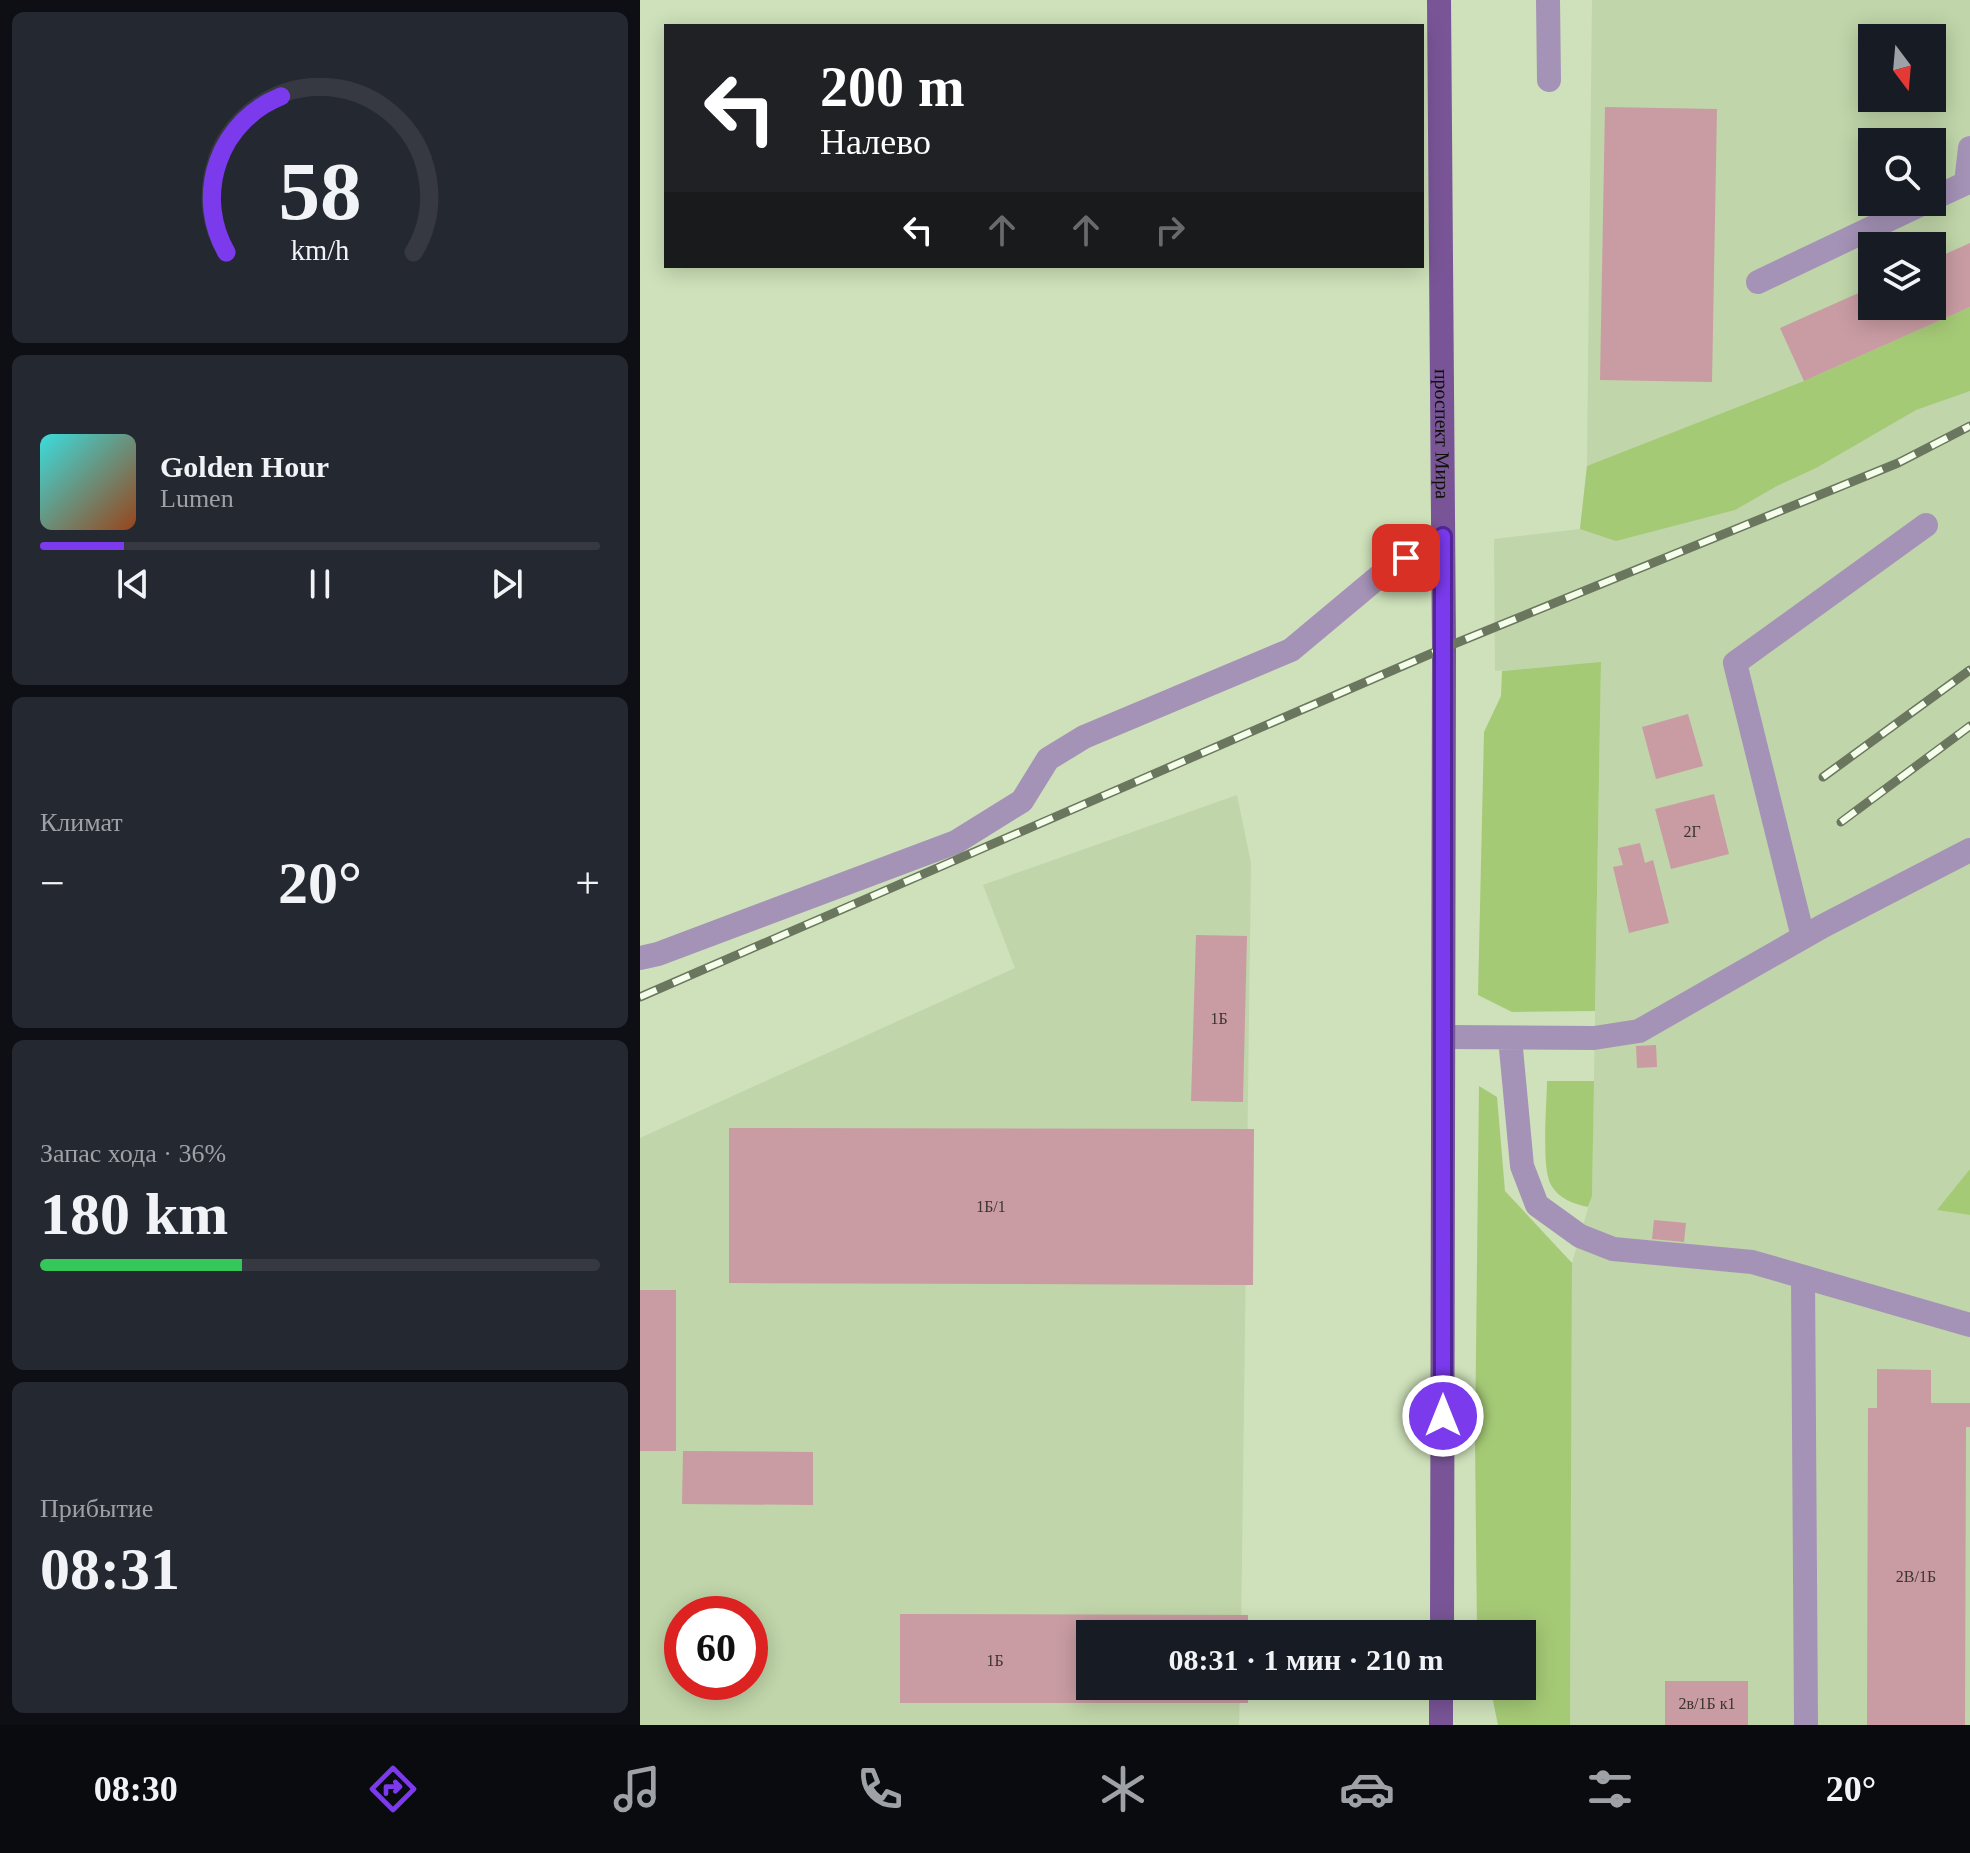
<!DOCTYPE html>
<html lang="ru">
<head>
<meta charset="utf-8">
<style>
	body { margin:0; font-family:"Times New Roman",serif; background:#242831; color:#f1f3f6; height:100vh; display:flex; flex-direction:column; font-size:30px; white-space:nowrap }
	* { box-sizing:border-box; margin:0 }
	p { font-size:26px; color:#9ea1a6 }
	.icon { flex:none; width:44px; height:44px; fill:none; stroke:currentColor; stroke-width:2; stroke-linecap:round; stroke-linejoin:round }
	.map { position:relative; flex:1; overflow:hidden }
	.details { display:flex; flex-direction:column; gap:12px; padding:12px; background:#0d0f14; width:640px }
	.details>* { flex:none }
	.guide { position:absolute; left:24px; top:24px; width:760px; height:244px; border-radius:0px; box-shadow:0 4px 20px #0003; background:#202124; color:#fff; overflow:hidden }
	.needle { width:52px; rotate:164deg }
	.tools { position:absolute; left:1218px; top:24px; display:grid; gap:16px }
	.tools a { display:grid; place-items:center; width:88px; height:88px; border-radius:0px; background:#171b24; box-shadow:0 4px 20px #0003; font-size:40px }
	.speed { position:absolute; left:24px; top:1596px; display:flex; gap:16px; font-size:40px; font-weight:700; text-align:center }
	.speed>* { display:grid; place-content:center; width:104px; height:104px; border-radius:50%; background:#171b24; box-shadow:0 4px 20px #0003; line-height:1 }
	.speed .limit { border:12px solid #d22; background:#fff; color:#111 }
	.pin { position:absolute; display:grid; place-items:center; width:68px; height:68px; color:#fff; margin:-34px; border-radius:16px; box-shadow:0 4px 12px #0006 }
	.me { position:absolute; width:88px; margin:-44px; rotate:0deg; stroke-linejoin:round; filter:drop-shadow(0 0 6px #0008) }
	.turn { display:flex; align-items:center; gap:28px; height:168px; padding:0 24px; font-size:36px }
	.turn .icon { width:104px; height:104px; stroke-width:2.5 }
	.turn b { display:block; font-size:56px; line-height:68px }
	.lanes { display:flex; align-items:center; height:76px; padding:0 24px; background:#0003; justify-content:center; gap:40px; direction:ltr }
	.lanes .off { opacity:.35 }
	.big { font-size:60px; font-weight:800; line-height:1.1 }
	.details .widget { flex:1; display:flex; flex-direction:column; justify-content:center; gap:12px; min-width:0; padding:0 28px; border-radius:12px; background:#242831 }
	.details .dial { align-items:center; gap:0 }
	.dial svg { height:208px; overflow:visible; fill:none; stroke:#363941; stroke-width:7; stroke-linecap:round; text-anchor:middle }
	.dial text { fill:#f1f3f6; stroke:none }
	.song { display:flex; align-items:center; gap:24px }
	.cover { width:96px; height:96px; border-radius:12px; background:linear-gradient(135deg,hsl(180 70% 55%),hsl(20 70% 35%)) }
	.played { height:8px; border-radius:4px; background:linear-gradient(90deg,#7c3aed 15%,#363941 15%) }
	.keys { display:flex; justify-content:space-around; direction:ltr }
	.heat { display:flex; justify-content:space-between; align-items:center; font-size:44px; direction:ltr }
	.charge { height:12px; border-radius:6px; background:linear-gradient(90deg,#34c759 36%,#363941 0) }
	.trip { position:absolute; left:436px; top:1620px; width:460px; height:80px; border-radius:0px; background:#171b24; box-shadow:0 4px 20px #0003; font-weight:800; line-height:80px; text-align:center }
	.tab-bar { display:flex; height:128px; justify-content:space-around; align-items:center; background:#090b0e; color:#9ea1a6 }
	.tab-bar .icon { width:56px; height:56px }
	.tab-bar .current { color:#7c3aed }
	.tab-bar b { font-size:36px; color:#f1f3f6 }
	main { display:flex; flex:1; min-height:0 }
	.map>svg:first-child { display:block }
	.built { fill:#c0d5a9; fill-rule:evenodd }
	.green { fill:#a5ca76 }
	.building { fill:#c99ca3 }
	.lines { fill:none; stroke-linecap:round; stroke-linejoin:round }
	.minor { stroke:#a592b7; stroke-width:24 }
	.major { stroke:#795597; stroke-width:24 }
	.rail-casing { stroke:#6a765d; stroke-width:9 }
	.rail { stroke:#f4feeb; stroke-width:6; stroke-dasharray:18; stroke-linecap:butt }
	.route-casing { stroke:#51269a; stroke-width:20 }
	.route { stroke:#7c3aed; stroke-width:14 }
	.labels { text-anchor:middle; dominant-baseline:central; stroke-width:8; stroke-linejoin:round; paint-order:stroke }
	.number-label { font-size:16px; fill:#3c352d }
	.street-label { font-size:20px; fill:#0d1306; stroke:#f4feeb }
</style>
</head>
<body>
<main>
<section class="details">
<div class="widget dial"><svg viewBox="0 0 100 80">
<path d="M14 69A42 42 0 1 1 86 69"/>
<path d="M14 69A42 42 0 0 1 35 9" stroke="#7c3aed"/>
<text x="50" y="56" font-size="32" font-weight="700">58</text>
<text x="50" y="72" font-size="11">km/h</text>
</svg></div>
<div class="widget">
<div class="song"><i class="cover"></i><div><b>Golden Hour</b><p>Lumen</p></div></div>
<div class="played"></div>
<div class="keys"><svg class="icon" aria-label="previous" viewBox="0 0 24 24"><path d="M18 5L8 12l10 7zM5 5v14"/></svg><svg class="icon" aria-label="pause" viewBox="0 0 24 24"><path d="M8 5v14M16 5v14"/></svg><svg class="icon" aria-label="next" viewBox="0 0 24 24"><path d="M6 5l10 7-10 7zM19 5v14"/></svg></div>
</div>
<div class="widget"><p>Климат</p>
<div class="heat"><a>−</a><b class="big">20°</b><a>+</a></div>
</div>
<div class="widget"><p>Запас хода · 36%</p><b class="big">180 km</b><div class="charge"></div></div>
<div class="widget"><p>Прибытие</p><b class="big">08:31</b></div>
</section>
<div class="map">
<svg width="1330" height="1725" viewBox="0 0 1330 1725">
	<rect width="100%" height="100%" fill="#cee1ba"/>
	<path class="built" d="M952 0H1330V1169L1298 1210 1330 1215V1725H930L932 1263 952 1195 961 663 855 671 854 539 940 529 947 466ZM1232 38H1292V98H1232ZM1232 142H1292V202H1232ZM1232 246H1292V306H1232Z
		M597 795 611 863 601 1634H450V1686H600L599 1725H0V1138L375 968 343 885ZM42 1614H110V1682H42Z"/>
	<path class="green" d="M1330 307V391L1276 410 1176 468 1137 486 1095 510 976 541 940 529 947 466 1164 381Z
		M961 662 955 1011 872 1012 838 995 844 732 861 696 862 671Z
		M907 1081H954L952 1196 948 1207C934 1204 919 1199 911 1185 901 1168 907 1103 907 1081Z
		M839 1086 857 1097 865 1191 932 1263 930 1725H858L850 1686H882V1634H837L835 1440Z
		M1330 1169V1215L1297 1210Z"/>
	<path class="building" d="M965 107 1077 109 1072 382 960 380Z
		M1330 243V307L1164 381 1140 328 1232 287V306H1292V260Z
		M1048 714 1063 766 1016 779 1002 727Z
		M1074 794 1089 854 1031 869 1015 809Z
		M1000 843 1005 863 1013 860 1029 923 989 933 973 867 983 865 978 848Z
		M556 935 607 936 603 1102 551 1101Z
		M1016 1045 1017 1067 997 1068 996 1046Z
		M89 1128 614 1129 613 1285 89 1283Z
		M1014 1220 1046 1223 1044 1242 1012 1239Z
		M0 1290H36V1451H0Z
		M1237 1369 1291 1370V1403H1330V1427H1326L1325 1725H1227L1228 1408H1237Z
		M43 1451 173 1452V1505L42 1504Z
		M260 1614 608 1615V1634H450V1686H608V1703H260Z
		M1025 1681H1108V1725H1025Z"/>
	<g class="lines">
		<path class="minor" d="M908 0 909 80
			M1292 199 1326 183 1330 148
			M1118 282 1286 202
			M1163 937 1095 663 1286 525
			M0 958 18 954 316 842 382 801 408 759 444 737 651 650 748 569 803 536
			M804 1037 954 1038 999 1031 1183 926 1330 850
			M870 1038 882 1166 897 1205 940 1236 973 1249 1112 1262 1330 1325
			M1163 1277 1166 1725"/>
		<g class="major">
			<path id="s1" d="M799 0 804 648 802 1634"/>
			<path d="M801 1725V1686"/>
		</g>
		<g class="rail-casing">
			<path id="rail" d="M1183 777 1330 670
				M1201 822 1330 726
				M0 997 804 648 1258 463 1330 426"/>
		</g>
		<use href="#rail" class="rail"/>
	</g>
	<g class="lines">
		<g class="route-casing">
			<path id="route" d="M766 558 803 536V1416"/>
		</g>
		<use href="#route" class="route"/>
	</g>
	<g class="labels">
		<g class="number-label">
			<text x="1052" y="831">2Г</text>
			<text x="579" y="1018">1Б</text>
			<text x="351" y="1206">1Б/1</text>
			<text x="1276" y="1576">2В/1Б</text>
			<text x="355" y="1660">1Б</text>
			<text x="1067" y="1703">2в/1Б к1</text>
		</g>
		<g class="street-label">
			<text stroke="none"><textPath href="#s1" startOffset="434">проспект Мира</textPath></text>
		</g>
	</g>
</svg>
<div class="tools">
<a><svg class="needle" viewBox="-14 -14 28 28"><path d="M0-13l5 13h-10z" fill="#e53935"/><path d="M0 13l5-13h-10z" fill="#9ea1a6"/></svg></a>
<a><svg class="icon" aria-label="search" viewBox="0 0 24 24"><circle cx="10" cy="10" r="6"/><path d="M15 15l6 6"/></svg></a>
<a><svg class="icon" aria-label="layers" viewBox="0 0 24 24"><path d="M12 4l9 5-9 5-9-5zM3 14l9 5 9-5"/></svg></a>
</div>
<div class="speed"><div class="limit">60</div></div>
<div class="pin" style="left:766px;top:558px;background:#d93025"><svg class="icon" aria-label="arrive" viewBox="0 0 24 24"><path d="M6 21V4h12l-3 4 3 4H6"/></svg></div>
<svg class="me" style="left:803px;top:1416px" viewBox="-20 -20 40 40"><circle r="17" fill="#7c3aed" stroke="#fff" stroke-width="3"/><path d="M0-11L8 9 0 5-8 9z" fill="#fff"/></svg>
<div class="trip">08:31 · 1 мин · 210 m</div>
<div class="guide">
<div class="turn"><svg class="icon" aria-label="left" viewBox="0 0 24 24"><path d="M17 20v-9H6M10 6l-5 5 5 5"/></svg><div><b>200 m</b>Налево</div></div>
<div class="lanes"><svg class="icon" aria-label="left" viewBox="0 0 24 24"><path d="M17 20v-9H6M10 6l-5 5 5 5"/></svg><svg class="icon off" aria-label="ahead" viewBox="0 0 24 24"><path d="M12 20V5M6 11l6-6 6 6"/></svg><svg class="icon off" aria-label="ahead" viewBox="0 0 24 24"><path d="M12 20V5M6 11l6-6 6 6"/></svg><svg class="icon off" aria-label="right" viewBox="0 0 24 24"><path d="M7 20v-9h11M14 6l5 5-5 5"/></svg></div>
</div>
</div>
</main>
<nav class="tab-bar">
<b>08:30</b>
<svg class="icon current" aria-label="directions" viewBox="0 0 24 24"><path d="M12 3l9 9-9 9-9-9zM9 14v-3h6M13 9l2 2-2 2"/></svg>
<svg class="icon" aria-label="music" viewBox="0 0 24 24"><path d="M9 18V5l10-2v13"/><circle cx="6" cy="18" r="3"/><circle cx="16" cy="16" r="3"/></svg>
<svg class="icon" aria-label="phone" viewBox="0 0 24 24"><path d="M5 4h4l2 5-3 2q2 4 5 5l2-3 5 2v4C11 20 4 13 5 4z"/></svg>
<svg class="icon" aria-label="climate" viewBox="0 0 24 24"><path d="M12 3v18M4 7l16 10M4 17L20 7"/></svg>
<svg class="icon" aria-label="car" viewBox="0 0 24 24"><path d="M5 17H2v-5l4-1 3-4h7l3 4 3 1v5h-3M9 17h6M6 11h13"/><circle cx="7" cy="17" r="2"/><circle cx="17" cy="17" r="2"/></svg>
<svg class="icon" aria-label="filters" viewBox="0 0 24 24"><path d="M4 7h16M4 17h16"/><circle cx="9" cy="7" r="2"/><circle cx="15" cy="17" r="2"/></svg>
<b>20°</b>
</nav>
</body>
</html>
